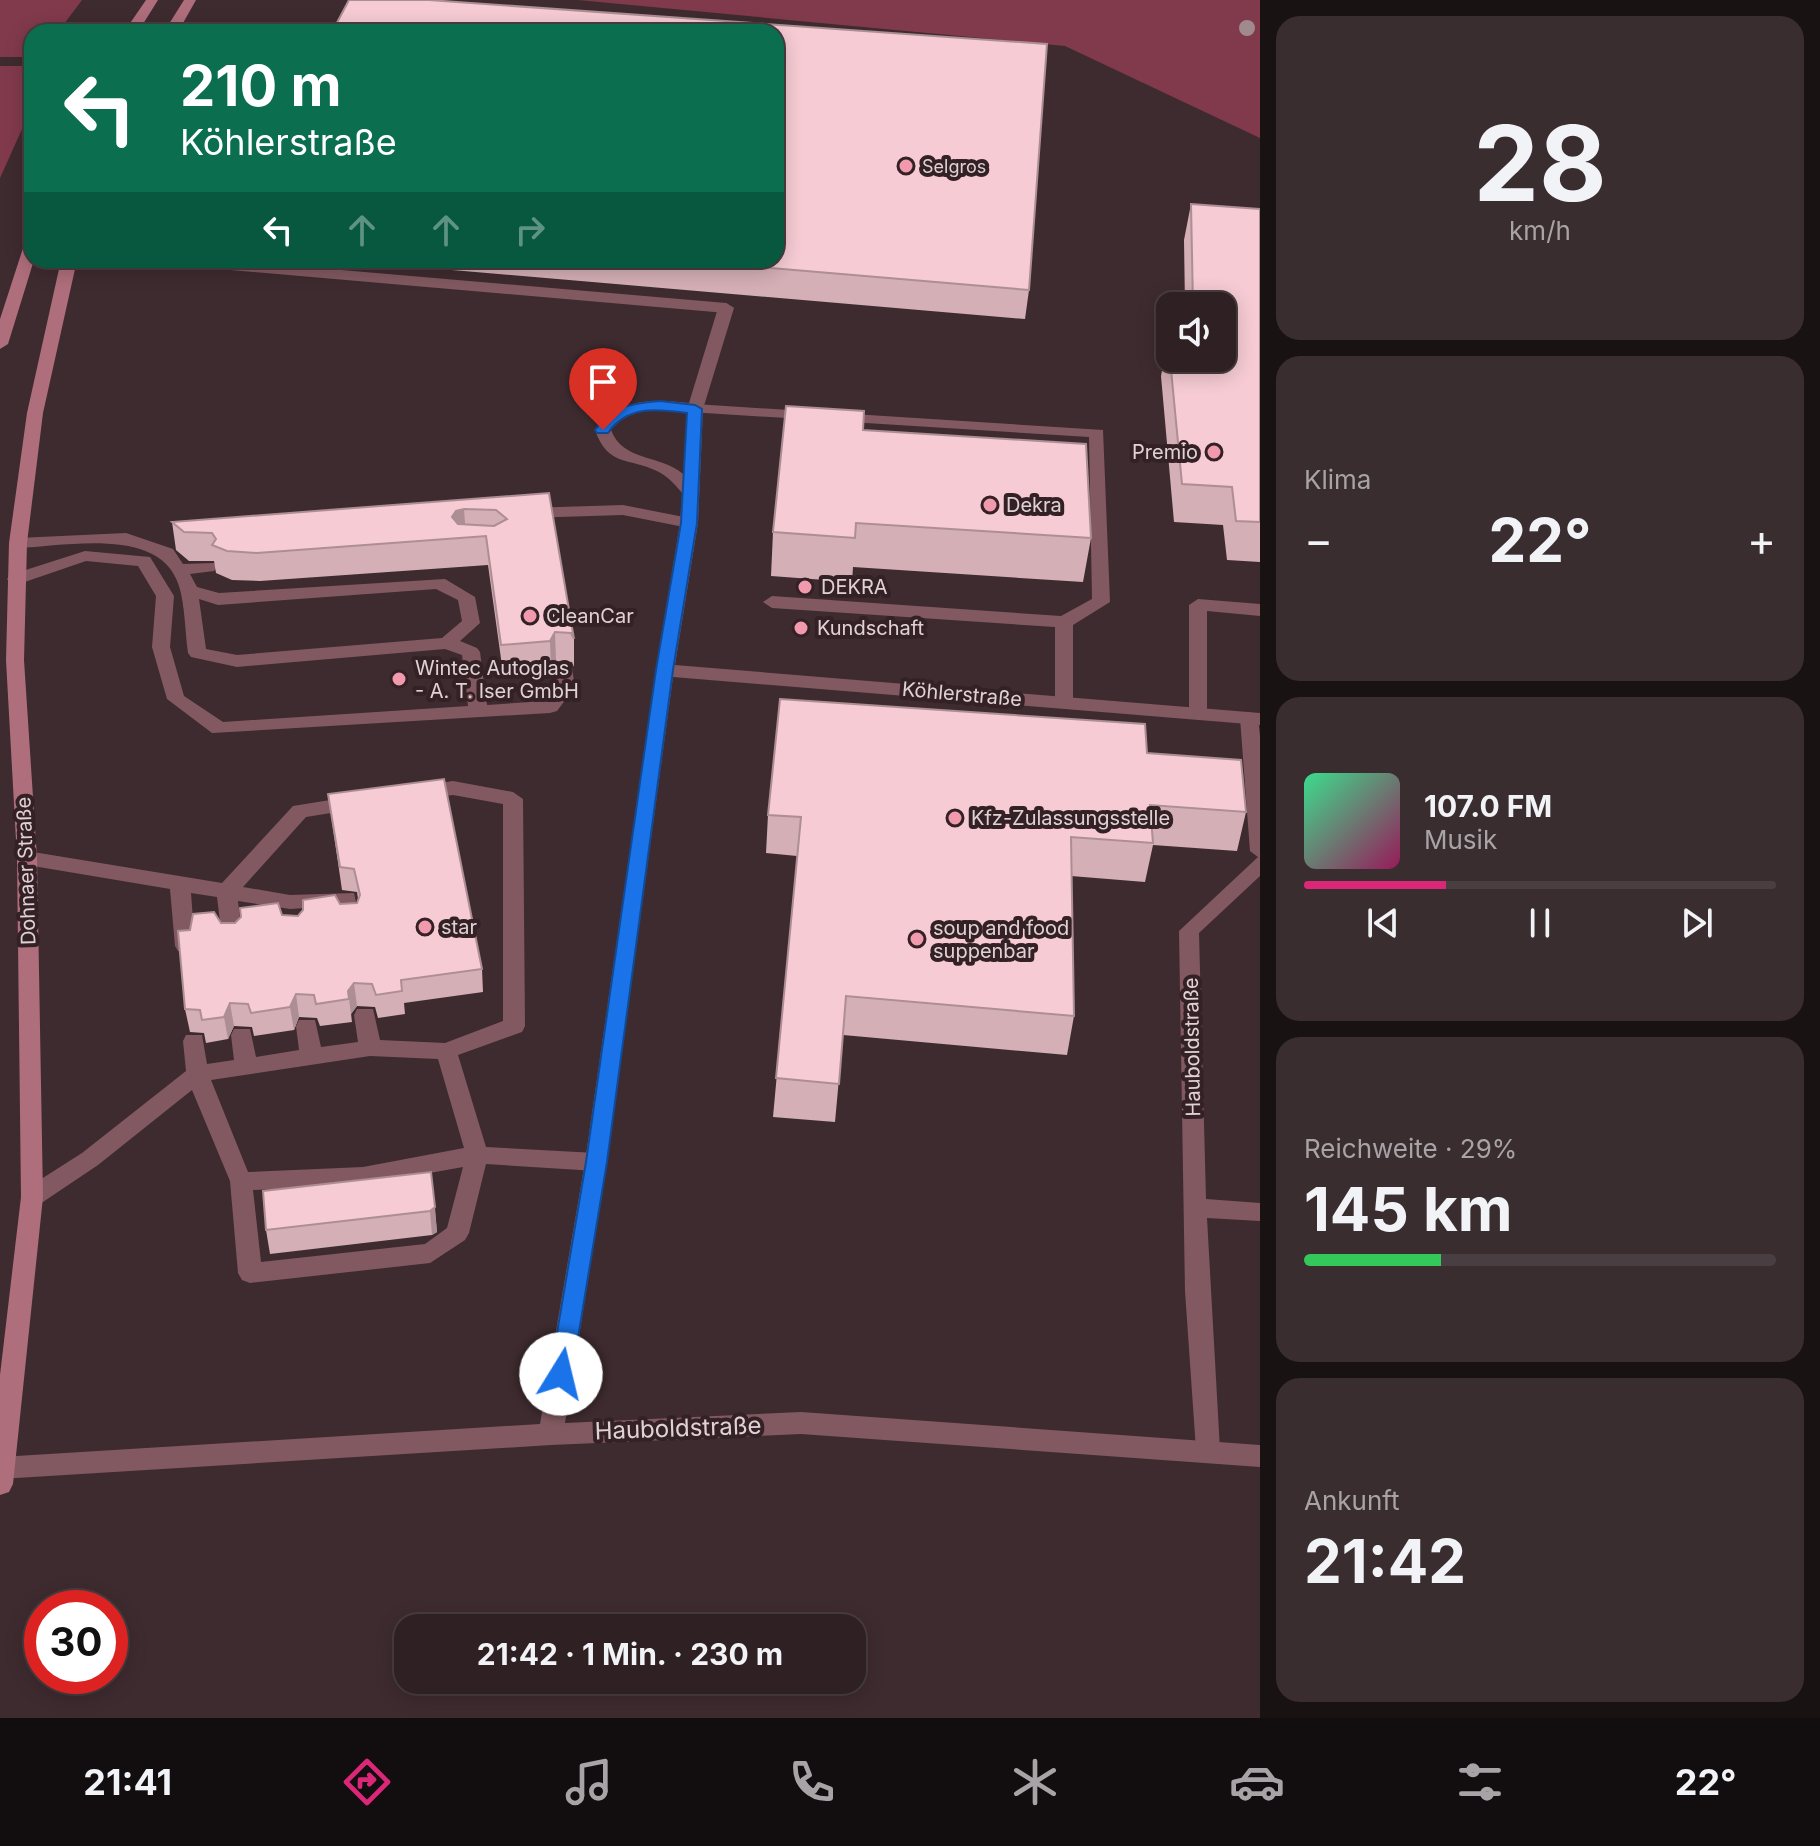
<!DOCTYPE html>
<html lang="de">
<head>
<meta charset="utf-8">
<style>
	body { margin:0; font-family:Inter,sans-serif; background:#3a2d30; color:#f1f3f6; height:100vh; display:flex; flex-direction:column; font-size:30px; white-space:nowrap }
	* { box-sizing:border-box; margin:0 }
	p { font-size:26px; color:#a7a3a6 }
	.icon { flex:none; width:44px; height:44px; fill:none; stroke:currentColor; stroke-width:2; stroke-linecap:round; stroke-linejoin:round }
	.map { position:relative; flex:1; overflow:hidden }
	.panel { display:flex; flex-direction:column; gap:16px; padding:16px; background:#191213; width:560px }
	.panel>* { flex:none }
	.banner { position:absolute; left:24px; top:24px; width:760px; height:244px; border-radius:24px; box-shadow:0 4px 20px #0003,0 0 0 2px #493e41; background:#0b6e4f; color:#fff; overflow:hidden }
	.tools { position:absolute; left:1156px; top:292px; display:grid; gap:16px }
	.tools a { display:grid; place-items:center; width:80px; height:80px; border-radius:16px; background:#2e2023; box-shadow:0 4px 20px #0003,0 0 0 2px #493e41; font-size:40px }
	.speed { position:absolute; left:24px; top:1590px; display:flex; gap:16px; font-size:40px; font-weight:700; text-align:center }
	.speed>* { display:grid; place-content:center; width:104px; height:104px; border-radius:50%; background:#2e2023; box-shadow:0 4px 20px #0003,0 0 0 2px #493e41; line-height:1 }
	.speed .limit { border:12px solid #d22; background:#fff; color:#111 }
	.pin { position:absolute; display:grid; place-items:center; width:68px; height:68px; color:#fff; margin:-82px -34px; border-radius:50% 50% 50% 0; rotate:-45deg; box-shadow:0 0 8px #0007 }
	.pin .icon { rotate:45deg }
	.me { position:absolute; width:88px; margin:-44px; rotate:9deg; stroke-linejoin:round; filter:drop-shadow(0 0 6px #0008) }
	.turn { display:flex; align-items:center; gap:28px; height:168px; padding:0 24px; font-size:36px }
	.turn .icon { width:104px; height:104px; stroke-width:2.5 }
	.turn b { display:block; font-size:56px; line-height:68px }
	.lanes { display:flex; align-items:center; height:76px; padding:0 24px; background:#0003; justify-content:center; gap:40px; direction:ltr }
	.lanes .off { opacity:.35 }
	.big { font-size:60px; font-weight:700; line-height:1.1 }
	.panel .tile { flex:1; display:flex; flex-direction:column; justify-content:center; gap:12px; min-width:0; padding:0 28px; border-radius:24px; background:#3a2d30 }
	.panel .dial { align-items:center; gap:0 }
	.dial b { font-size:104px; line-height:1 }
	.song { display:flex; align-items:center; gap:24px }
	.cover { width:96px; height:96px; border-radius:12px; background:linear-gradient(135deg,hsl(150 70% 55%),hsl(330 70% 35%)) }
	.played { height:8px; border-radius:4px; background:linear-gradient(90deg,#db2777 30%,#493e41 30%) }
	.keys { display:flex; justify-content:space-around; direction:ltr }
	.heat { display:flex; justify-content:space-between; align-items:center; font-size:44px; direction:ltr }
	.charge { height:12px; border-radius:6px; background:linear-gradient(90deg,#34c759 29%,#493e41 0) }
	.trip { position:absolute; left:394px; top:1614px; width:472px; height:80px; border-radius:24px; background:#2e2023; box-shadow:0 4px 20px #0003,0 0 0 2px #493e41; font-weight:700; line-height:80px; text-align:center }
	.tab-bar { display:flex; height:128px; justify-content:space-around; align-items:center; background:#120d0e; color:#a7a3a6 }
	.tab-bar .icon { width:56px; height:56px }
	.tab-bar .selected { color:#db2777 }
	.tab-bar b { font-size:36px; color:#f1f3f6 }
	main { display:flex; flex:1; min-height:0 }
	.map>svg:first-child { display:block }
	.green { fill:#813a4c }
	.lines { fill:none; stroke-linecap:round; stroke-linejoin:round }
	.service { fill:#825961; fill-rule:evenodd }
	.minor { fill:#825961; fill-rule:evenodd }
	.secondary { fill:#af6e7c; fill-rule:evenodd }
	.tree { fill:#a18a8e }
	.wall { fill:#d4afb5 }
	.shaded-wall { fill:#ac8e94 }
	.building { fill:#f6cbd3; stroke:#ac8e94; stroke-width:2; fill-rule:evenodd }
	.route { fill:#1a73e8; stroke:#114b97; stroke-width:2 }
	.poi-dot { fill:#f29aad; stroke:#342125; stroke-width:3 }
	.labels { text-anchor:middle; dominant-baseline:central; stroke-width:8; stroke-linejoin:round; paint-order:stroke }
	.far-poi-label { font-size:18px; fill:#e0d2d4; stroke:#342125; text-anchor:start }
	.poi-label { font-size:20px; fill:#e0d2d4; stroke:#342125; text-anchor:start }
	.street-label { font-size:20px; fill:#e0d2d4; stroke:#342125 }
	.near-street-label { font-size:24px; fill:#e0d2d4; stroke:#342125 }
</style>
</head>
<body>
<main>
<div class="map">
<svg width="1260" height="1718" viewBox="0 0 1260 1718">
	<rect width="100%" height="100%" fill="#3e2b2f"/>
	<path class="green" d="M0 0H82L58 32H32V57H0Z
		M578 0H1260V138L1065 46Z
		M0 66H32V107L0 178Z"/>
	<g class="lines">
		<path class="service" d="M165 260H225L726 303 734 308 726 313 173 265Z
			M695 404 1103 430 1110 602 1073 625V702L1071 706 1064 708 1055 702V627L772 608 763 602 772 596 1061 616 1092 599 1089 437 689 412V406Z
			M623 505 689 518 698 523 689 528 623 515 527 518 518 513 527 508Z
			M126 533 173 549 183 564 214 563 217 567 214 571 190 574 197 587 219 593 445 579 475 597 480 623 460 641 477 648 480 652 487 705 545 701 557 686 554 668 563 662 572 668 575 687 557 711 550 713 212 733 167 699 152 647 156 596 138 566 86 561 16 585 10 583 7 579 10 575 85 551 150 557 174 596 170 647 184 696 223 722 468 706 462 655 445 649 237 667 191 657 188 653C185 632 185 605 179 586 161 526 66 546 18 548L9 543 18 538ZM436 589 458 600 462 621 442 638 237 655 206 649 199 599 218 605Z
			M1198 599 1260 604V616L1207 611V714L1198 720 1189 714V605Z
			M1249 712 1258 718 1260 736V876L1199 933 1206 1199 1260 1203V1221L1207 1218 1220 1450 1217 1458 1208 1461 1199 1458 1196 1450 1185 1291 1179 931 1258 857 1250 851 1240 718Z
			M453 781 513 792 523 799 525 1026 522 1032 458 1055 486 1147 596 1153 604 1156 607 1162 604 1168 596 1171 486 1164 469 1233 465 1240 430 1263 250 1283 242 1280 238 1273 230 1181 192 1090 98 1165 40 1204 32 1206 24 1204 21 1197 24 1190 82 1153 186 1071 183 1041 186 1035H202L207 1064 234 1060 231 1035 234 1029H250L256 1057 299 1050 296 1026 299 1020H315L321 1047 358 1042 354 1015 357 1009H373L380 1040 445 1043 503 1021V804L453 795 419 800 409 793 419 786ZM370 1056 438 1059 464 1148 363 1167 248 1172 211 1080ZM463 1167 447 1228 425 1244 261 1262 253 1190 363 1185Z
			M355 796 365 803 362 808 306 817 243 887 290 895 354 893 360 919 357 924H343L338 906 290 909 238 901 242 938 239 943H225L222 938 217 897 191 893 195 946 192 951H178L175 946 170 889 27 865 17 858 27 851 222 883 293 806Z"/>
		<path class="minor" d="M726 303 734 308 703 409 698 523 675 665 1260 713V725L673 677 607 1162 565 1423 801 1412 1260 1445V1467L801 1434 551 1445 0 1479V1457L540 1424 585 1162 656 670 680 523 682 493C675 484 667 476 657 471 628 457 608 467 595 430 618 398 653 399 689 403L718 308ZM657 410 687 413 683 474C660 454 623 462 611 430 624 415 638 411 657 410Z"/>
		<path class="secondary" d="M146 0H158L138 32H124Z
			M184 0H196L178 32H164Z
			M32 238 34 260 8 344 0 349V319L25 242Z
			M61 260H77L43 413 27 543 24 660 37 858 43 1197 13 1484 9 1492 0 1495V1375L21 1197 17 858 6 660 9 543 27 413Z"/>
	</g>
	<circle class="tree" cx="1247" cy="28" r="8"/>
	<path class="wall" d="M1191 204 1260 209V562L1227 560 1223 525 1174 522 1161 376 1168 338 1222 358V306H1185L1184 240Z
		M336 260H776L1029 290 1025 319Z
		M863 430 1091 538 1083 582 853 567 852 582 771 576 773 532Z
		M549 493 574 639V667L572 662 556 661 551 669 503 673 488 565 260 581 232 580 216 573 214 561H189L176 550 172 522Z
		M1147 753 1246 812 1237 851 1153 845 1145 882 1071 876 1074 1016 1067 1055 843 1035 835 1122 773 1117 797 856 766 853 768 815Z
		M328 794 482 969 483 992 404 1003 405 1014 378 1018 375 1007 357 1006 351 1014 352 1022 320 1026 317 1018 299 1017 294 1030 254 1036 252 1027 234 1026 228 1039 206 1043 204 1033 190 1032 185 1009 190 930 221 923H235L282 915 298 916 340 904 357 903 358 899 357 892 342 890Z
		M431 1172 437 1232 432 1235 270 1254 266 1230Z"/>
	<path class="shaded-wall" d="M464 509 466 537 458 539 452 517 456 511Z
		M555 632 556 661 551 669 550 641Z
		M354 983 357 1006 351 1014 352 1022 348 991Z
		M296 994 299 1017 294 1030 290 1007Z
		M230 1003 234 1026 228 1039 224 1017Z
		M435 1207 437 1232 432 1235 430 1211Z"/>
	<path class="building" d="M349 0H429L1047 44 1029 290 676 260H776V32H332Z
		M1191 204 1260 209V522L1236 521 1232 487 1182 484 1168 338 1170 339V358H1222V306H1193Z
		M786 406 864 411 863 430 1086 444 1091 538 856 523 855 538 773 532Z
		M549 493 574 639 571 633 555 632 550 641 501 645 486 536 257 553 227 551 212 545 216 539 212 533 184 532 172 522ZM464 509 496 510 507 519 494 526 458 524 452 517 456 511Z
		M780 699 1145 724 1147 753 1241 760 1246 812 1150 805 1153 843 1071 837 1074 1016 846 996 839 1084 776 1078 801 817 768 815Z
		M444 779 482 969 401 980 402 991 376 995 372 984 354 983 348 991 349 999 316 1004 314 995 296 994 290 1007 251 1013 248 1004 230 1003 224 1017 202 1020 200 1010 185 1009 178 931 190 930 193 914 214 912 221 923H235L241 917 240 908 278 903 282 915 298 916 303 910V900L335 895 340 904 357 903 360 895 354 869 340 867 328 794Z
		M431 1172 435 1207 430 1211 266 1230 263 1191Z"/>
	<path class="route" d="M660 401 695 405 702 409 697 523 673 670 607 1162 572 1374 569 1380 561 1383 554 1380 550 1374 586 1162 656 670 681 523 687 413C657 409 627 405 608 433H597L595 430C612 405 631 404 660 401Z"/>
	<g class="poi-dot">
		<circle cx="906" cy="166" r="8"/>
		<circle cx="1214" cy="452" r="8"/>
		<circle cx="990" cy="505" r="8"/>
		<circle cx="805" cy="587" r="8"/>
		<circle cx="530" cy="616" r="8"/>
		<circle cx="801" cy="628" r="8"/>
		<circle cx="399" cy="679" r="8"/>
		<circle cx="955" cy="818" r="8"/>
		<circle cx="425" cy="927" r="8"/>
		<circle cx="917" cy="939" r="8"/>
	</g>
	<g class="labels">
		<g class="far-poi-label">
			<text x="922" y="166">Selgros</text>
		</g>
		<g class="poi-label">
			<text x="1198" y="452" text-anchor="end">Premio</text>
			<text x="1006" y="505">Dekra</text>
			<text x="821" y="587">DEKRA</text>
			<text x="546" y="616">CleanCar</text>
			<text x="817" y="628">Kundschaft</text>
			<text x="415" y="668">Wintec Autoglas<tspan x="415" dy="23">- A. T. Iser GmbH</tspan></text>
			<text x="971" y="818">Kfz-Zulassungsstelle</text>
			<text x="441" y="927">star</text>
			<text x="933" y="928">soup and food<tspan x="933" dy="23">suppenbar</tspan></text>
		</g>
		<g class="street-label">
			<text transform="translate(962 694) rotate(5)">Köhlerstraße</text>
			<text transform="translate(26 871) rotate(-92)">Dohnaer Straße</text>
			<text transform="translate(1192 1047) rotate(-91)">Hauboldstraße</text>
		</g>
		<g class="near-street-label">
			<text transform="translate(678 1428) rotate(-2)">Hauboldstraße</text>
		</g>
	</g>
</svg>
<div class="tools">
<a><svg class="icon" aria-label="sound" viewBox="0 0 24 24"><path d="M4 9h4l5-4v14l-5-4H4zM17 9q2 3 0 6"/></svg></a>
</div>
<div class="speed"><div class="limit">30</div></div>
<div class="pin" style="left:603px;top:430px;background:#d93025"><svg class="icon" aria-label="arrive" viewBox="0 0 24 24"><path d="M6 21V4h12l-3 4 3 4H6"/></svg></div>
<svg class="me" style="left:561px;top:1374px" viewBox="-20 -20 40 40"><circle r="19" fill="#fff"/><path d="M0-13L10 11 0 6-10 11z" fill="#1a73e8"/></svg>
<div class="trip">21:42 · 1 Min. · 230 m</div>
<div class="banner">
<div class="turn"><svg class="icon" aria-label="left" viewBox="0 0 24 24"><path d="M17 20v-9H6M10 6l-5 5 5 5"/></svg><div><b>210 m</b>Köhlerstraße</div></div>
<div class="lanes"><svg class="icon" aria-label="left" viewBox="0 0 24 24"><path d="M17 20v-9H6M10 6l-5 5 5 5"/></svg><svg class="icon off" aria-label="ahead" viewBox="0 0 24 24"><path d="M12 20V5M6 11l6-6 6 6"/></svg><svg class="icon off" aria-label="ahead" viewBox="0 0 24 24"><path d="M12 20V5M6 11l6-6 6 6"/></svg><svg class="icon off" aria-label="right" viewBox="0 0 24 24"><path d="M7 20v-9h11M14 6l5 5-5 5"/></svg></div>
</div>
</div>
<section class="panel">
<div class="tile dial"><b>28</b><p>km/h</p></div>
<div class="tile"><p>Klima</p>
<div class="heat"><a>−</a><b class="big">22°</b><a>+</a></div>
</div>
<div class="tile">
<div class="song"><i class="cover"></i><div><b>107.0 FM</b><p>Musik</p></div></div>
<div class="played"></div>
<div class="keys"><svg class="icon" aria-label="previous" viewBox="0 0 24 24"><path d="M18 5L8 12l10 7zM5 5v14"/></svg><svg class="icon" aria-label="pause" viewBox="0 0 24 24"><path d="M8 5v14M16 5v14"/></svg><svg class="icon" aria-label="next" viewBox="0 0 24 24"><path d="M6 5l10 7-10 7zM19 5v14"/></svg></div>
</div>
<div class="tile"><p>Reichweite · 29%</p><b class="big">145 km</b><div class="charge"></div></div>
<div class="tile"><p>Ankunft</p><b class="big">21:42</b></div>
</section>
</main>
<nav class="tab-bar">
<b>21:41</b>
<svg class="icon selected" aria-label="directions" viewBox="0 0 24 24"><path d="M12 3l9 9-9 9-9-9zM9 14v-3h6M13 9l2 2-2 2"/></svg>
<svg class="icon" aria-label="music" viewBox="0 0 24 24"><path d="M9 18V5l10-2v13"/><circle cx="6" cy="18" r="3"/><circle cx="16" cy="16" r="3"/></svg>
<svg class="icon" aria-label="phone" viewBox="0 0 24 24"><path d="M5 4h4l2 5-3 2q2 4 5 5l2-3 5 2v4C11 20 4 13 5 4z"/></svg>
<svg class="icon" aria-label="climate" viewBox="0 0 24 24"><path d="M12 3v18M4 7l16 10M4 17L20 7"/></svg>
<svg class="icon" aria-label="car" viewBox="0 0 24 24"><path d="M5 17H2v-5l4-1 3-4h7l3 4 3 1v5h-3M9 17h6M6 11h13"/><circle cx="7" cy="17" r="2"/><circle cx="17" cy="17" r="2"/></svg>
<svg class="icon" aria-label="filters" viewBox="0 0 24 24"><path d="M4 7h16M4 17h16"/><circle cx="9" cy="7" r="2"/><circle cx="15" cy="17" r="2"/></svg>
<b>22°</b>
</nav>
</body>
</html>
